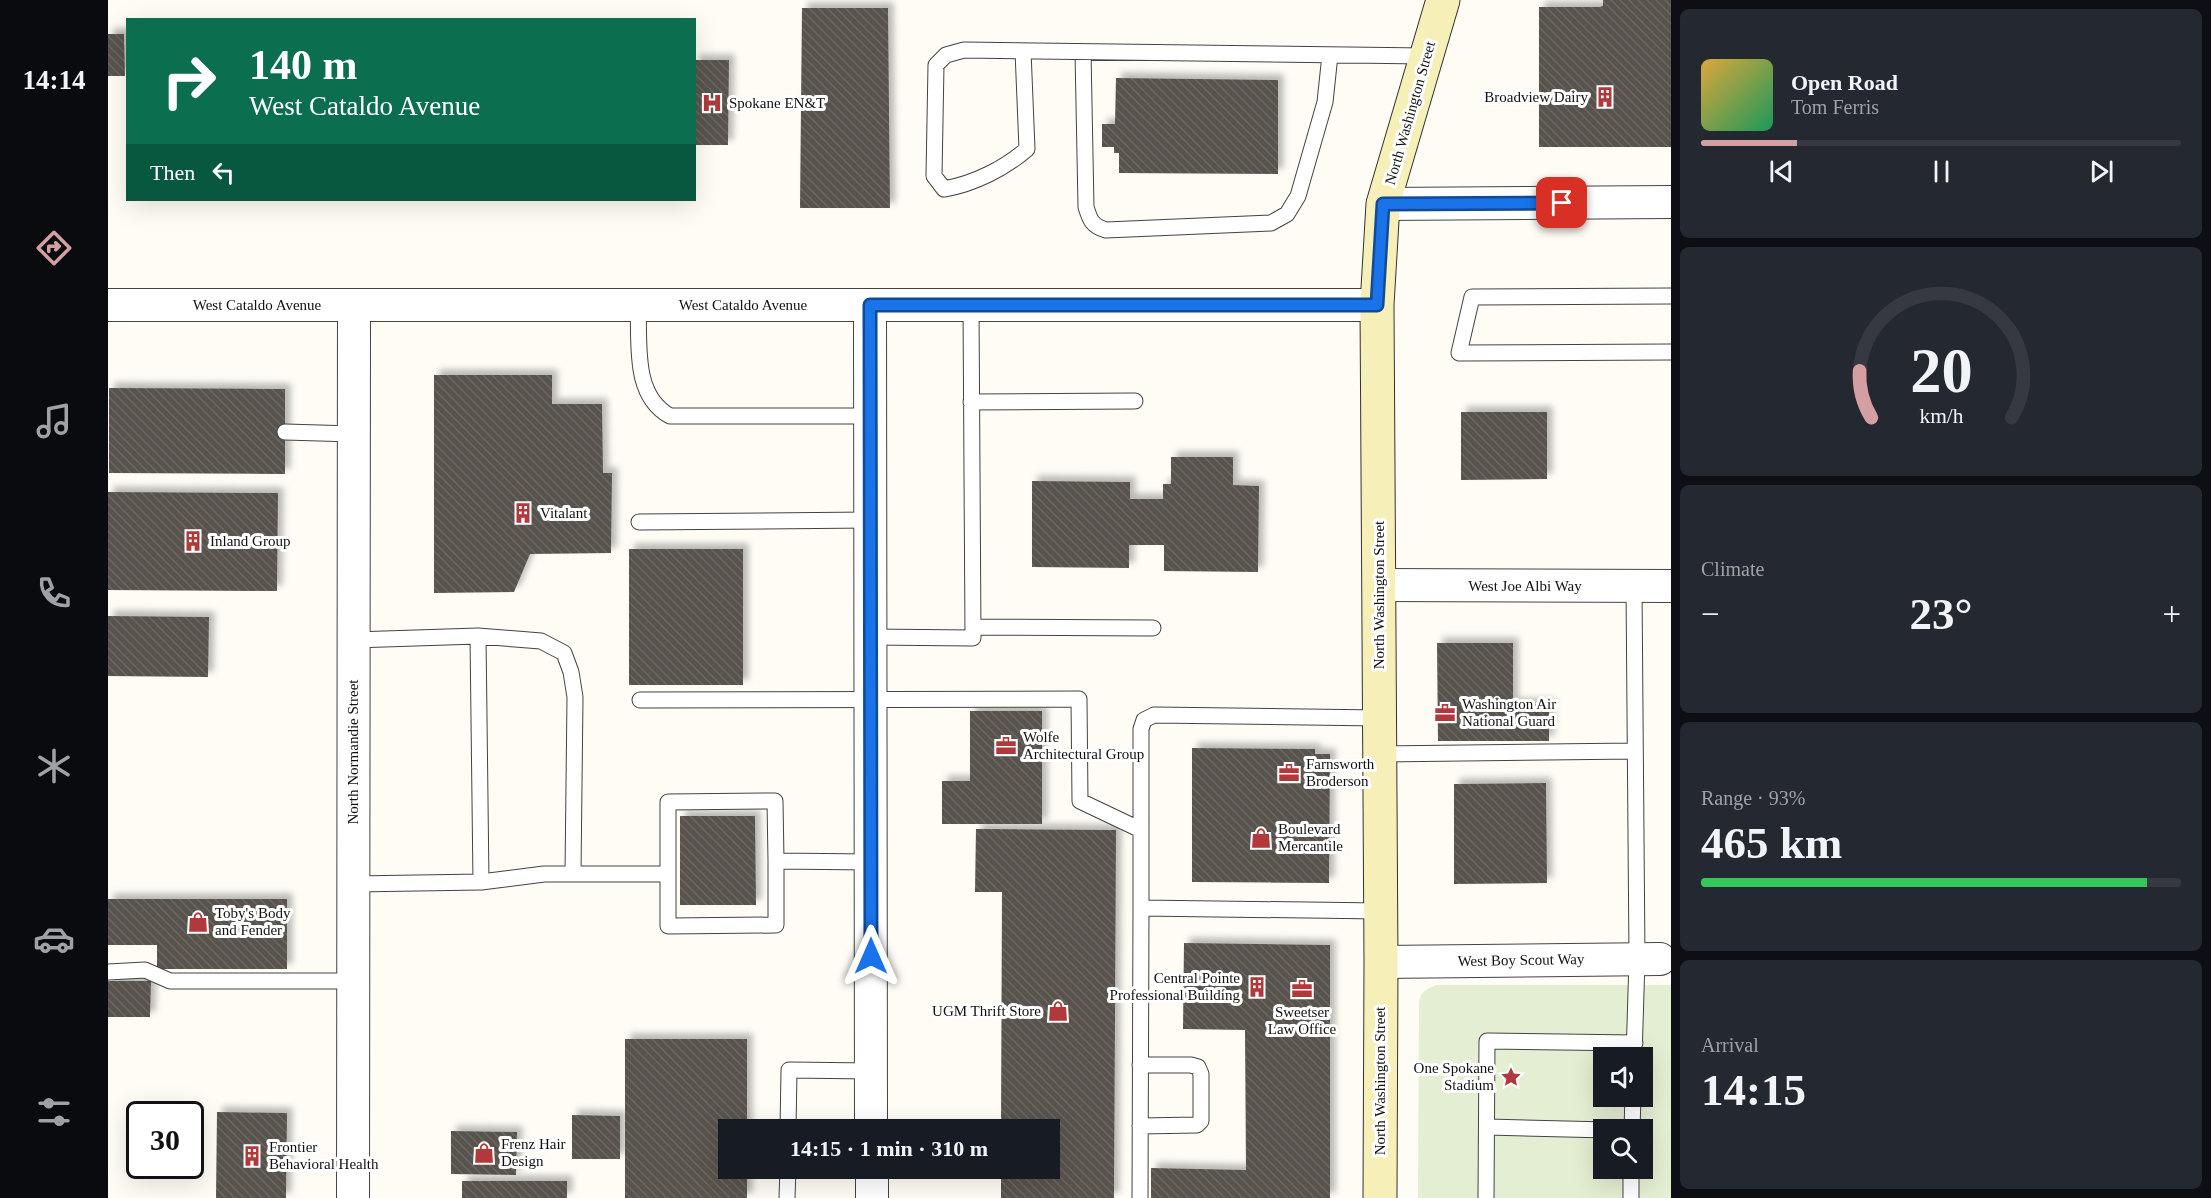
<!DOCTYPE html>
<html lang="en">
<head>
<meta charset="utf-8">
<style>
	body { margin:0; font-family:"Times New Roman",serif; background:#242831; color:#f1f3f6; height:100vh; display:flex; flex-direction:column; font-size:22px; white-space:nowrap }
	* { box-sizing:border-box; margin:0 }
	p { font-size:20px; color:#9ea1a6 }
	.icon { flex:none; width:33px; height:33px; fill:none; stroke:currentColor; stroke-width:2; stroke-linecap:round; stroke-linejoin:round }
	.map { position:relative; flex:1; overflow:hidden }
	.sheet { display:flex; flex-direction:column; gap:9px; padding:9px; background:#0d0f14; width:540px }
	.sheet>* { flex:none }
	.hud { position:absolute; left:18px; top:18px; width:570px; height:183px; border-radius:0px; box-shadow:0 6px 24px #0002; background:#0b6e4f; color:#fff; overflow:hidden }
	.controls { position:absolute; left:1485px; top:1047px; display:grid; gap:12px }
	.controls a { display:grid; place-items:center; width:60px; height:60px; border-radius:0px; background:#171b24; box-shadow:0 6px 24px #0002; font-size:30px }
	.speed { position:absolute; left:18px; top:1101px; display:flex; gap:12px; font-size:30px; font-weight:700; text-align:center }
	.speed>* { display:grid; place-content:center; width:78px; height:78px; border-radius:50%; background:#171b24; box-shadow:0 6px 24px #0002; line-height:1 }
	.speed .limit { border:3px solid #111; border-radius:9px; background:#fff; color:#111 }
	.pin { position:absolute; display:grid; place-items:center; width:51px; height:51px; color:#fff; margin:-26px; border-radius:12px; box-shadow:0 3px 9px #0006 }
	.me { position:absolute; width:66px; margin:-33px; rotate:0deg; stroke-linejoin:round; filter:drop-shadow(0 0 4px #0008) }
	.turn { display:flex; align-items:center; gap:21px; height:126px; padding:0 24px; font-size:27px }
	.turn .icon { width:78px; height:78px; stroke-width:2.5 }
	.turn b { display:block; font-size:42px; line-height:51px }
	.then { display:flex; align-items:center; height:57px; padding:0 24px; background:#0003; gap:12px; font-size:22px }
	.big { font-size:45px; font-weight:800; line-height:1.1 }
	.sheet .card { flex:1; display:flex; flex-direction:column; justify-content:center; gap:9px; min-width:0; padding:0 21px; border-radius:9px; background:#242831 }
	.sheet .dial { align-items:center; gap:0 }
	.dial svg { height:156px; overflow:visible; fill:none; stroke:#363941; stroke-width:7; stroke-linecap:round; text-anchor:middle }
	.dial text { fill:#f1f3f6; stroke:none }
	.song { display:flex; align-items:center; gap:18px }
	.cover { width:72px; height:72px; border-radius:9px; background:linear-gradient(135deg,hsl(40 70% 55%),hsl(150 70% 35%)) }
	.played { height:6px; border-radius:3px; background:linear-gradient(90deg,#d49fa2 20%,#363941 20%) }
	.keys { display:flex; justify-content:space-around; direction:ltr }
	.heat { display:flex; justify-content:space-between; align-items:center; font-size:33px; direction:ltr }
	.charge { height:9px; border-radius:4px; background:linear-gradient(90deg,#34c759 93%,#363941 0) }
	.trip { position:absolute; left:610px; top:1119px; width:342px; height:60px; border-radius:0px; background:#171b24; box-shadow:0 6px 24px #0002; font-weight:800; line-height:60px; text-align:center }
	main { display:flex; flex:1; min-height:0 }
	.tab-bar { display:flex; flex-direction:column; width:108px; justify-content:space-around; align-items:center; background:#090b0e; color:#9ea1a6 }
	.tab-bar .icon { width:42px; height:42px }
	.tab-bar .active { color:#d49fa2 }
	.tab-bar b { font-size:27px; color:#f1f3f6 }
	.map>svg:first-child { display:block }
	.pitch { fill:#e4eed2; fill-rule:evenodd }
	.building { fill:url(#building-back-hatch); filter:url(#shadow) }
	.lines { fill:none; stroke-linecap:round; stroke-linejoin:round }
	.lane-casing { stroke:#434343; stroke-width:17 }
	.street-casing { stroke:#434343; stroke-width:34 }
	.secondary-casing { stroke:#323232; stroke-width:35 }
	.lane { stroke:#fff; stroke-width:15 }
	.street { stroke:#fff; stroke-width:32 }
	.secondary { stroke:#f6f0b8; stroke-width:33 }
	.route-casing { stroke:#114b97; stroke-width:15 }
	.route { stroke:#1a73e8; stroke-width:10 }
	.labels { text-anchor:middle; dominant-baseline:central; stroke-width:6; stroke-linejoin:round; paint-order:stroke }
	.poi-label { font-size:15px; fill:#101010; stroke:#fff; text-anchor:start }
	.street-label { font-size:15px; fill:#101010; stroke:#fff }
</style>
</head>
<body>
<main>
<nav class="tab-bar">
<b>14:14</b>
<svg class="icon active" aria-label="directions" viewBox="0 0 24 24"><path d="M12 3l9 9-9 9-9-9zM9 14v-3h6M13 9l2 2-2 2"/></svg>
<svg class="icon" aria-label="music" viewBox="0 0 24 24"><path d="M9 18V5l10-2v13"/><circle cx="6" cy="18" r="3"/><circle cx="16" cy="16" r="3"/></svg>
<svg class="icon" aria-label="phone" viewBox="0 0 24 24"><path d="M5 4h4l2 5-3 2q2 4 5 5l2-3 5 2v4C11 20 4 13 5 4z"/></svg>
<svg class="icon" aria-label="climate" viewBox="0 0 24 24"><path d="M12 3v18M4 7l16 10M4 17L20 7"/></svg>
<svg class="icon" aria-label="car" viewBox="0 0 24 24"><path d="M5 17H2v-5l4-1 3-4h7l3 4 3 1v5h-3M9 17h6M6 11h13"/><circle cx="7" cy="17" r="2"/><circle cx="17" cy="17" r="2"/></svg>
<svg class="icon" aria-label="filters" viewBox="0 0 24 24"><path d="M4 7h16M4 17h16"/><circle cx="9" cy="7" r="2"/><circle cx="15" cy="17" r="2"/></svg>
</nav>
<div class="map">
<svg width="1563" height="1198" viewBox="0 0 1563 1198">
	<defs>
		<pattern id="building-back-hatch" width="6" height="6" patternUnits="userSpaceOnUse" patternTransform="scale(1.5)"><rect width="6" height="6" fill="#58524e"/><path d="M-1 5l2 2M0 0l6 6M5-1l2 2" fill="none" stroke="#6b6663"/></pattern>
		<filter id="shadow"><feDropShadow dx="5.5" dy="-5.5" stdDeviation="3" flood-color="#0004"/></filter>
	</defs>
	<rect width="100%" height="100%" fill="#fefcf5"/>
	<path class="pitch" d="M1328 985H1563V1198H1310L1311 1005C1312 992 1317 990 1328 985ZM1496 1058H1534V1096H1496ZM1496 1130H1534V1168H1496Z"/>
	<path class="building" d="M1495 0H1563V147H1431V7H1491L1495 6Z
		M694 8H780L782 208H692Z
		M0 34H16L17 76H0Z
		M586 60H621L620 145H586Z
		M1008 78 1170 80V174L1011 173V153H1006V147H994V124H1007Z
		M326 375H444V404H494L495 473H504L503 553 422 554 406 592 326 593Z
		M1 388 177 389V474L1 473Z
		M1353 412H1439V479L1353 480Z
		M1063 457H1125V485L1151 486 1150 572 1056 571V545H1021V568L924 567V481L1022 482V499H1055V484H1063Z
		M0 492 170 493 169 591 0 590Z
		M521 549H635V685H521Z
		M0 616 101 617 100 677 0 676Z
		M1329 643H1405V704H1441V741H1330Z
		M862 711H934V824H834V781H862Z
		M1084 748 1207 749V754H1222L1221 883 1084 882Z
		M1438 783 1439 883 1346 884V784Z
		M572 816H647L648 905H572Z
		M868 829 1008 830 1006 1198H893V1168H942V1130H893L894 892H867Z
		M0 899H179V969H49V945H0Z
		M1076 943 1222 945V1198H1043V1168L1138 1170 1137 1030 1075 1029Z
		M0 981H43L42 1017H0Z
		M517 1039H639V1130H621V1168H639V1198H517Z
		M109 1112 179 1113 178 1198H108Z
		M464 1115 512 1116V1159H464Z
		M343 1131 409 1132 408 1175 343 1174Z
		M354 1181H459V1198H354Z"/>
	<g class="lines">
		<g class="lane-casing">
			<path id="lane" d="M915 51 919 149C897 168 866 184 836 189L826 176 828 65 838 55 856 50 1318 56
				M975 52 978 207C982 220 984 226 998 230L1163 223 1179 214 1190 196 1217 102 1222 55
				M1563 296 1364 297 1351 353 1563 352
				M530 305C532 343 524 395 562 416H762
				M863 402 1027 401
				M177 432 246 434
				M531 522 762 520
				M865 627 1045 628
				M370 636 373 882
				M762 637 865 638 863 305
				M245 640 370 636 433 641 456 653 463 672 467 697 465 874
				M532 700 971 699 972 801 1033 830
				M1272 754 1527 751
				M668 861V925L560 926V802L667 801 668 861 763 862
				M245 884 373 882 436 874H560
				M1033 908V729L1036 720 1046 715 1272 718
				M0 972 37 970 62 981H245
				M1526 1058 1529 959 1526 586
				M1032 1065H1083L1090 1067 1093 1074V1121L1089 1125 1032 1126
				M1379 1127 1500 1130
				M680 1130 681 1070 763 1071
				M1524 1130 1525 1096
				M679 1198 680 1168
				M1032 1198 1033 908 1273 911
				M1378 1198 1379 1041 1527 1043
				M1523 1198V1168"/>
		</g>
		<g class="street-casing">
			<path id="street" d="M1275 204 1563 202
				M0 305H1269
				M762 305 763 1130
				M1271 585 1563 586
				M1273 962 1552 959
				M764 1168V1198
				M245 1198 246 305"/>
		</g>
		<g class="secondary-casing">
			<path id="secondary" d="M1272 1198 1273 962 1269 305 1275 204 1335 0"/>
		</g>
		<use href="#lane" class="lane"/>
		<use href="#street" class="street"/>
		<use href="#secondary" class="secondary"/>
	</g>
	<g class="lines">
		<g class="route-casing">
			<path id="route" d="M763 956 762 305H1269L1275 204 1454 203"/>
		</g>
		<use href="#route" class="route"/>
	</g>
	<defs>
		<g id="building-bare" transform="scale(1.62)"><path d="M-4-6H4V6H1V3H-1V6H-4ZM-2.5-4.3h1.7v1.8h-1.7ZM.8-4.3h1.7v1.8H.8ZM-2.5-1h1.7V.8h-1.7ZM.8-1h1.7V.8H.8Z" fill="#b1383b" stroke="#fff" stroke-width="2.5" paint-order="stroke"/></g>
		<g id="hospital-bare" transform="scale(1.62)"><path d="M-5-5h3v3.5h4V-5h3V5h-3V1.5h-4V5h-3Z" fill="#b1383b" stroke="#fff" stroke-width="2.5" paint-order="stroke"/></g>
		<g id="office-bare" transform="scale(1.62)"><path d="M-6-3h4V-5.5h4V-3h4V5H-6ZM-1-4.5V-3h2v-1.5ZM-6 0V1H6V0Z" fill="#b1383b" stroke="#fff" stroke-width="2.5" paint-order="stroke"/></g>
		<g id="shop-bare" transform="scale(1.62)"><path d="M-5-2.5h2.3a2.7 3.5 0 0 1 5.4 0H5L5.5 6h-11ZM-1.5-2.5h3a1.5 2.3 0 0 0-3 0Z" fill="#b1383b" stroke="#fff" stroke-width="2.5" paint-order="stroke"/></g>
		<g id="sight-bare" transform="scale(1.62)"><path d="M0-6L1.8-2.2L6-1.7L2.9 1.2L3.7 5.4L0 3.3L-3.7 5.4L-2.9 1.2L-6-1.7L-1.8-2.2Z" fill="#b1383b" stroke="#fff" stroke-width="2.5" paint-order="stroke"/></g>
	</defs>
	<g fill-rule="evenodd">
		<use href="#building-bare" x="1497" y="97"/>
		<use href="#hospital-bare" x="604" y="103"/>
		<use href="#building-bare" x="415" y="513"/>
		<use href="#building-bare" x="85" y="541"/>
		<use href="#office-bare" x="1337" y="713"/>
		<use href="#office-bare" x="898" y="746"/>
		<use href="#office-bare" x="1181" y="773"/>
		<use href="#shop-bare" x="1153" y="838"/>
		<use href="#shop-bare" x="90" y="922"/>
		<use href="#building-bare" x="1149" y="987"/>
		<use href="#office-bare" x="1194" y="989"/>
		<use href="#shop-bare" x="950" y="1011"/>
		<use href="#sight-bare" x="1403" y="1077"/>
		<use href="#shop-bare" x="376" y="1153"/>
		<use href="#building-bare" x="144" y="1156"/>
	</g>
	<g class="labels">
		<g class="poi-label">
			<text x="1480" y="97" text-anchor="end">Broadview Dairy</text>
			<text x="621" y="103">Spokane EN&amp;T</text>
			<text x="432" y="513">Vitalant</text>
			<text x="102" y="541">Inland Group</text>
			<text x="1354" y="704">Washington Air<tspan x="1354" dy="17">National Guard</tspan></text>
			<text x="915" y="737">Wolfe<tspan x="915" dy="17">Architectural Group</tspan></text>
			<text x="1198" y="764">Farnsworth<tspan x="1198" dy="17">Broderson</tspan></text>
			<text x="1170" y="829">Boulevard<tspan x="1170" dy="17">Mercantile</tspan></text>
			<text x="107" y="913">Toby's Body<tspan x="107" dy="17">and Fender</tspan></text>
			<text x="1132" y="978" text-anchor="end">Central Pointe<tspan x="1132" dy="17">Professional Building</tspan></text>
			<text x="933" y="1011" text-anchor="end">UGM Thrift Store</text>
			<text x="1194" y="1012" text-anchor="middle">Sweetser<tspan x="1194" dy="17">Law Office</tspan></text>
			<text x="1386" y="1068" text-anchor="end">One Spokane<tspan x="1386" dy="17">Stadium</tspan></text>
			<text x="393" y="1144">Frenz Hair<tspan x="393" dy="17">Design</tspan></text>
			<text x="161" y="1147">Frontier<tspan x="161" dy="17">Behavioral Health</tspan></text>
		</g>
		<g class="street-label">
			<text transform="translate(1302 113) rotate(-74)">North Washington Street</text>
			<text x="149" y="305">West Cataldo Avenue</text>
			<text x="635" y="305">West Cataldo Avenue</text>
			<text x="1417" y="586">West Joe Albi Way</text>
			<text transform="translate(1271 595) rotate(-90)">North Washington Street</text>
			<text transform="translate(245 752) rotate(-90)">North Normandie Street</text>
			<text transform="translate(1413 960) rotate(-1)">West Boy Scout Way</text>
			<text transform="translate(1272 1081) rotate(-90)">North Washington Street</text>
		</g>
	</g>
</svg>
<div class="controls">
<a><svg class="icon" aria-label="sound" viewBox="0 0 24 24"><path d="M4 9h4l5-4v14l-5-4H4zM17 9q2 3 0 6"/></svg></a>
<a><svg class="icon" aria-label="search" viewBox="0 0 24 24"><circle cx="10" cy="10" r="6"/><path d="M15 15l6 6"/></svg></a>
</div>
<div class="speed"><div class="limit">30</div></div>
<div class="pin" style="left:1454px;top:203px;background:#d93025"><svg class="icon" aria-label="arrive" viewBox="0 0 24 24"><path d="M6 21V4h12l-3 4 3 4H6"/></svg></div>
<svg class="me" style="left:763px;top:956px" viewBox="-20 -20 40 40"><path d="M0-17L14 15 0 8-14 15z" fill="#1a73e8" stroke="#fff" stroke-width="4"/></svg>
<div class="trip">14:15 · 1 min · 310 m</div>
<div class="hud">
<div class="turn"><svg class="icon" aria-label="right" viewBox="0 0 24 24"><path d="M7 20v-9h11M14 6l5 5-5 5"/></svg><div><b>140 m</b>West Cataldo Avenue</div></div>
<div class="then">Then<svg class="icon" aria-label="left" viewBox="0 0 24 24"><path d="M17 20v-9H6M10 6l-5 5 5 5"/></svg></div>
</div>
</div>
<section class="sheet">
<div class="card">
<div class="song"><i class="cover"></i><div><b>Open Road</b><p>Tom Ferris</p></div></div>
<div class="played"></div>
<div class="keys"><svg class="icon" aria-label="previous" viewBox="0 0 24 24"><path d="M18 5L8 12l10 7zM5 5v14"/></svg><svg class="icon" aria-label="pause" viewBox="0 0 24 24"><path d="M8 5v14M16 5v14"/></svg><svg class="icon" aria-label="next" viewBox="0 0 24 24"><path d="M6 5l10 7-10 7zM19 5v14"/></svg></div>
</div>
<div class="card dial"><svg viewBox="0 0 100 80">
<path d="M14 69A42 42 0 1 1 86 69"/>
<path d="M14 69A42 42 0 0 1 8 45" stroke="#d49fa2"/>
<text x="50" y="56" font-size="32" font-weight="700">20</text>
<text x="50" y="72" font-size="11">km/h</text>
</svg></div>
<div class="card"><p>Climate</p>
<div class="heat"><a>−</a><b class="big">23°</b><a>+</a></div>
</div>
<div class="card"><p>Range · 93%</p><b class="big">465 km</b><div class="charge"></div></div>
<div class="card"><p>Arrival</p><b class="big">14:15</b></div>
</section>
</main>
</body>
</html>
